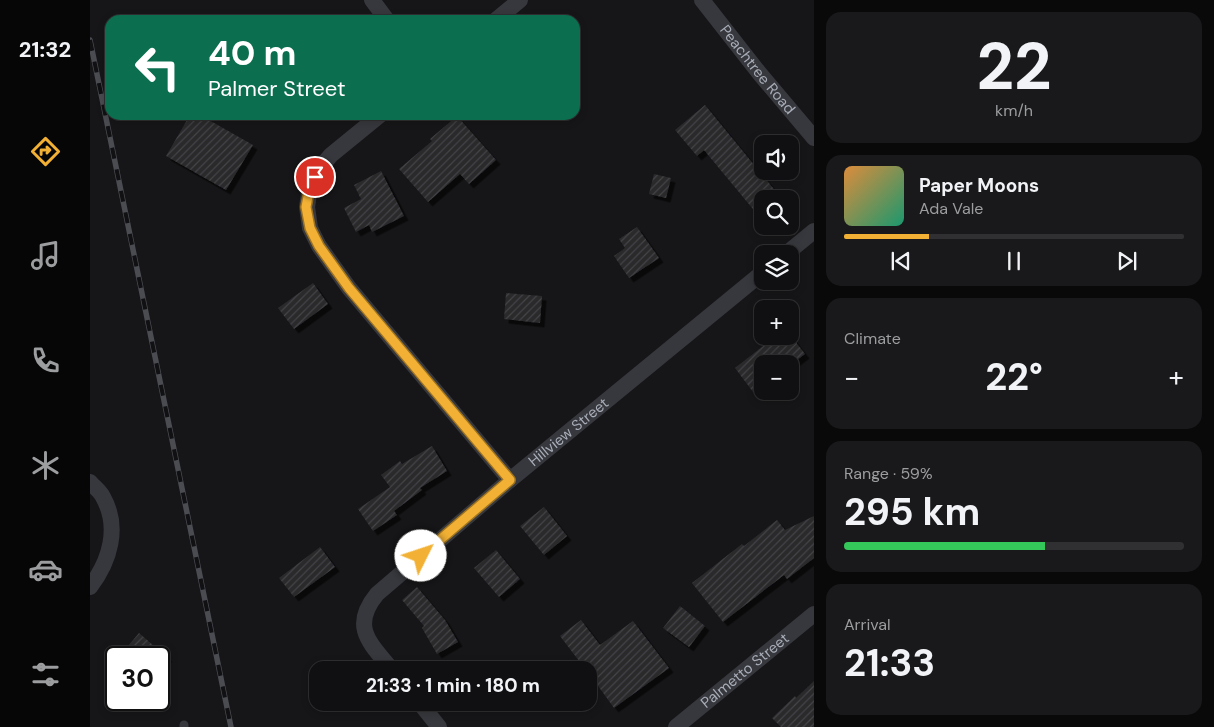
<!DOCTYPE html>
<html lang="en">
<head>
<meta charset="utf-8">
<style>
	body { margin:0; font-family:"DM Sans",sans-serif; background:#19191b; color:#f1f3f6; height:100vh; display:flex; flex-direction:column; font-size:19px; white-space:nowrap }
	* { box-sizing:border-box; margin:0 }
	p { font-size:16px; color:#9c9d9f }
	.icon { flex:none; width:28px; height:28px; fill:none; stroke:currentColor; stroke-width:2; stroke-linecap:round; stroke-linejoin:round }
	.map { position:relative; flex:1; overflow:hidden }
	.panel { display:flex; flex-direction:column; gap:12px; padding:12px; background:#09090a; width:400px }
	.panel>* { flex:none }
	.hud { position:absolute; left:15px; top:15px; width:475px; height:105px; border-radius:15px; box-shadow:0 2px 8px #0003,0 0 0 1px #303032; background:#0b6e4f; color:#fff; overflow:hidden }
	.tools { position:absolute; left:664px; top:135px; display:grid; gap:10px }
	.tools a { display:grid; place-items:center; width:45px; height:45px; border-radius:10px; background:#101012; box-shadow:0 2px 8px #0003,0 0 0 1px #303032; font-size:25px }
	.speed { position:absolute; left:15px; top:646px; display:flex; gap:10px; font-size:25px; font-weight:700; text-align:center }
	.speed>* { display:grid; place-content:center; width:65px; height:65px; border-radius:50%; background:#101012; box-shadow:0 2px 8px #0003,0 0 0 1px #303032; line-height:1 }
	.speed .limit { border:2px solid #111; border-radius:8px; background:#fff; color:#111 }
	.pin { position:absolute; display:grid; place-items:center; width:42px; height:42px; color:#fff; margin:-21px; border:2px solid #fff; border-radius:50%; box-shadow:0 1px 5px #0007 }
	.me { position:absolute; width:55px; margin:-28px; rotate:49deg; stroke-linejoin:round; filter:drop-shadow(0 0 4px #0008) }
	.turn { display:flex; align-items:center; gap:18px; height:105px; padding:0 20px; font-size:22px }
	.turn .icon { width:65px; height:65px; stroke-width:2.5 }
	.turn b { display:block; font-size:35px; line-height:42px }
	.big { font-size:38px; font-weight:700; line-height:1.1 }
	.panel .widget { flex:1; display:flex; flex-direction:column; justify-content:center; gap:8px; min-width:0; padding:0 18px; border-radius:15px; background:#19191b }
	.panel .dial { align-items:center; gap:0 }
	.dial b { font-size:65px; line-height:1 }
	.song { display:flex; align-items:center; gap:15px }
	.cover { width:60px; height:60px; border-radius:8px; background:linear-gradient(135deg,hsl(30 70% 55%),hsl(160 70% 35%)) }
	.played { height:5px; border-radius:2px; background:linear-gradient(90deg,#f2b134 25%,#303032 25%) }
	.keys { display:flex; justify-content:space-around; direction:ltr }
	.heat { display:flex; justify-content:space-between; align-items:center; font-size:28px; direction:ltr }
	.charge { height:8px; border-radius:4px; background:linear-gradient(90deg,#34c759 59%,#303032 0) }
	.trip { position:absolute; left:219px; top:661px; width:288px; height:50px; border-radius:15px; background:#101012; box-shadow:0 2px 8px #0003,0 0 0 1px #303032; font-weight:700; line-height:50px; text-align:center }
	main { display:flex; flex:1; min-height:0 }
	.menu { display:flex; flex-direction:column; width:90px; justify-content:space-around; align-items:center; background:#060607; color:#9c9d9f }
	.menu .icon { width:35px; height:35px }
	.menu .selected { color:#f2b134 }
	.menu b { font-size:22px; color:#f1f3f6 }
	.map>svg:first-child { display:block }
	.building { fill:url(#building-hatch); filter:url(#shadow) }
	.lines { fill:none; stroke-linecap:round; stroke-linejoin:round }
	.lane { stroke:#37383d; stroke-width:9 }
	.street { stroke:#37383d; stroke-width:16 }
	.rail-casing { stroke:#4a4c52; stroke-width:5.5 }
	.rail { stroke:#111113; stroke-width:4; stroke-dasharray:11; stroke-linecap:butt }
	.route-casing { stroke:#9d7322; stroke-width:12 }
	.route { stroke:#f2b134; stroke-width:9 }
	.labels { text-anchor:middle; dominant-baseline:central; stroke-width:5; stroke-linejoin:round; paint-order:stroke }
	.street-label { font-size:15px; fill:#a8adb8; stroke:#111113 }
</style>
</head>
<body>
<main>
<nav class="menu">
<b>21:32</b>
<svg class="icon selected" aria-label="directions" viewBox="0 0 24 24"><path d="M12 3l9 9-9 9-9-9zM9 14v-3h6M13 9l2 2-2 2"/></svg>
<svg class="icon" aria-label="music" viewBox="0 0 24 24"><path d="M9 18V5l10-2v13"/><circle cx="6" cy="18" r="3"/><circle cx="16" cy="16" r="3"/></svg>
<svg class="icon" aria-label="phone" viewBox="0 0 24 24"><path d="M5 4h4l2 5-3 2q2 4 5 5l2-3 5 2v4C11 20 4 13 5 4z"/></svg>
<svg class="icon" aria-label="climate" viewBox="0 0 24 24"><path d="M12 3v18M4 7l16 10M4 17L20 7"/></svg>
<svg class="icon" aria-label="car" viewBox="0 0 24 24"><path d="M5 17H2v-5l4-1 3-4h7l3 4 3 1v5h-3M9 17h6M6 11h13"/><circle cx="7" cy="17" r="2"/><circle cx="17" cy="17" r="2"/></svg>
<svg class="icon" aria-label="filters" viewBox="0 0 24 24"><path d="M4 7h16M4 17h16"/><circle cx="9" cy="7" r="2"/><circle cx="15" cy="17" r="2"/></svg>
</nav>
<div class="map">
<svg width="724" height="727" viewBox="0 0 724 727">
	<defs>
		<pattern id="building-hatch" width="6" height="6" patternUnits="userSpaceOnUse" patternTransform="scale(1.25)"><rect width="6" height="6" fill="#29292c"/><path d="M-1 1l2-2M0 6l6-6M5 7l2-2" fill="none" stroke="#454548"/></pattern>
		<filter id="shadow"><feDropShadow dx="4.5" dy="4.5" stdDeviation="0" flood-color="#0009"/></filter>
	</defs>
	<rect width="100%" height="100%" fill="#161618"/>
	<path class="building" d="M615 105 692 199H672V220L614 150 607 156 585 130Z
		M100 115H110L163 145 136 190 76 156Z
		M367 116 406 160 379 184 370 174 338 202 309 169 342 141 340 139Z
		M291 171 314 216 282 232 279 225 266 232 254 208 271 199 264 185Z
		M564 174 581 178 576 198 559 194Z
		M547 227 569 258 539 278 524 256 535 248 529 239Z
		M223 283 238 304 204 329 188 308Z
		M416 293 452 296 450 323 414 319Z
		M686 336H701L715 354 702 364H672V385L663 392 645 368Z
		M342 446 357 471 330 488 332 490 304 511 307 515 283 531 268 509 300 487 291 475 310 461 312 464Z
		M454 507 477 536 454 555 430 526Z
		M724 516V558L697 579 694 575 633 622 602 583 652 544 654 546 687 520 695 530Z
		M230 547 245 567 204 597 189 578Z
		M406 550 430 579 409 597 384 568Z
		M327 587 355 620 368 642 347 654 332 628 334 626 312 600Z
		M590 606 615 626 599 647 573 628Z
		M491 620 510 645 543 621 579 668 524 708 498 672V670H496L470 636Z
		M49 633 78 658H28Z
		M724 681V727H691L682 718 705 696 706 698Z"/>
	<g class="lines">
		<path class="lane" d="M94 725V727"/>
		<g class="street">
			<path d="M282 0 297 20"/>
			<path id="s1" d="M612 0 670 74 724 138"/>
			<path d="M406 20 430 0"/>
			<path d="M290 115 241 155 230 168 220 187 217 207 220 228 229 246 259 288 420 480"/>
			<path d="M696 254 724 231"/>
			<path d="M0 482C4 487 10 491 13 497 30 527 20 561 0 587"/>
			<path id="s2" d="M302 670C280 643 260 627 287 594L420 480 672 273"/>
			<path d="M329 702 349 727"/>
			<path id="s3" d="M586 727 724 614"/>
		</g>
		<g class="rail-casing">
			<path id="rail" d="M0 40 141 727"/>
		</g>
		<use href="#rail" class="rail"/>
	</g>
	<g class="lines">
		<g class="route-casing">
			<path id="route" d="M225 177 220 186 216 207 220 228 229 246 259 288 420 480 331 556"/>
		</g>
		<use href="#route" class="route"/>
	</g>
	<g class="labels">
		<g class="street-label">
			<text stroke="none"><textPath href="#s1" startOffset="89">Peachtree Road</textPath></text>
			<text stroke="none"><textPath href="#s2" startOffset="339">Hillview Street</textPath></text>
			<text stroke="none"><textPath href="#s3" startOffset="89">Palmetto Street</textPath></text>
		</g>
	</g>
</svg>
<div class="tools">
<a><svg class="icon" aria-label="sound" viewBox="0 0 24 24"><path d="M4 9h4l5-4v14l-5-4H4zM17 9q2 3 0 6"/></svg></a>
<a><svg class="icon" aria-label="search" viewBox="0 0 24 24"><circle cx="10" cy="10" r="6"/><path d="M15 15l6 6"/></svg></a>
<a><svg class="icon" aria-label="layers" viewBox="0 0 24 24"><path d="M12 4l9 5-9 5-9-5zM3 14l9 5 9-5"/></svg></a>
<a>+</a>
<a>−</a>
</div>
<div class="speed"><div class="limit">30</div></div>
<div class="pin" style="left:225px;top:177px;background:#d93025"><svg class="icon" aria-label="arrive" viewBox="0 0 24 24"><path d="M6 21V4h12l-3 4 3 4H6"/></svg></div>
<svg class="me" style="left:331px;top:556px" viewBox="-20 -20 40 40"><circle r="19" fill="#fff"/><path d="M0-13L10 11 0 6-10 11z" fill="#f2b134"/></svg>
<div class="trip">21:33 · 1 min · 180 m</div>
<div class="hud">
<div class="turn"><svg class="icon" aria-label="left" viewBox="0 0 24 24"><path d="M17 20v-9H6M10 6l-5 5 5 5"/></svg><div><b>40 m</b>Palmer Street</div></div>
</div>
</div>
<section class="panel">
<div class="widget dial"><b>22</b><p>km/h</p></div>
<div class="widget">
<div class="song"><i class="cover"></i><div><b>Paper Moons</b><p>Ada Vale</p></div></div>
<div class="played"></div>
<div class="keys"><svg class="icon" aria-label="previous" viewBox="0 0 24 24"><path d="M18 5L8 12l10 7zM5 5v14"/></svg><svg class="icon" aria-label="pause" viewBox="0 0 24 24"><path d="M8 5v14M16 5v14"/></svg><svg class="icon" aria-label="next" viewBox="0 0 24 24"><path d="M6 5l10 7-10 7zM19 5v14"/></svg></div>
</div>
<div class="widget"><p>Climate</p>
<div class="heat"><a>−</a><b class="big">22°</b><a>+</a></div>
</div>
<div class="widget"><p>Range · 59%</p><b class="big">295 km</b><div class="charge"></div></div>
<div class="widget"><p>Arrival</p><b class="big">21:33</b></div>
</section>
</main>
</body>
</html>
